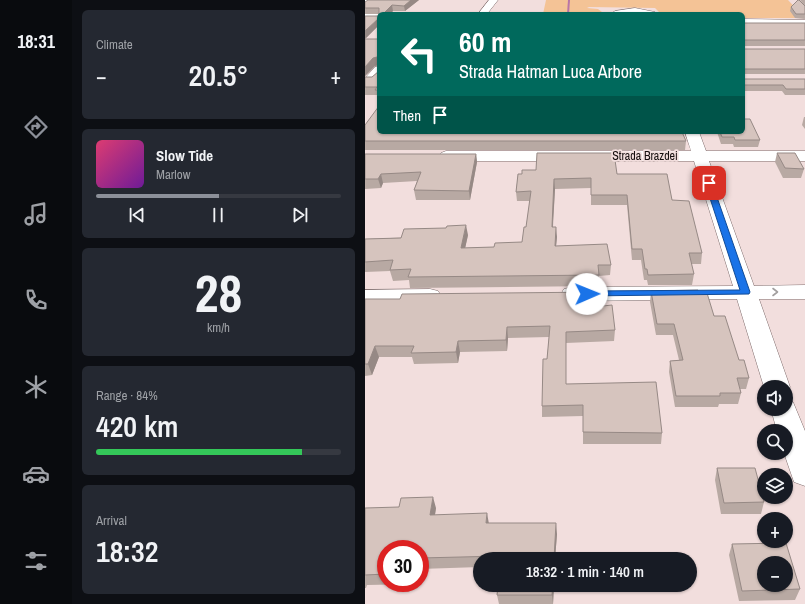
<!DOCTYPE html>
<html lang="en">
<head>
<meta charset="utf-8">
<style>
	body { margin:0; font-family:"Archivo Narrow",sans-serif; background:#242831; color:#f1f3f6; height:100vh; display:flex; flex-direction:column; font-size:15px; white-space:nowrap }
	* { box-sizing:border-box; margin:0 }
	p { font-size:13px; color:#9ea1a6 }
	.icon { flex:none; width:22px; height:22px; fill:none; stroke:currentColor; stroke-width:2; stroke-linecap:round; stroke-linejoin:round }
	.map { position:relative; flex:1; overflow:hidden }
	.panel { display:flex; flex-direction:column; gap:10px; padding:10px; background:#0d0f14; width:293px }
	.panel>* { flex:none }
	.banner { position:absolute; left:12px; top:12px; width:368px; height:122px; border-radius:6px; box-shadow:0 1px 3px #0004; background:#00695c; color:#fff; overflow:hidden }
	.buttons { position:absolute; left:392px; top:380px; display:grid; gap:8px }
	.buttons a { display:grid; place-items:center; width:36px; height:36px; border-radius:50%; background:#171b24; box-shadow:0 1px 3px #0004; font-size:20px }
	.speed { position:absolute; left:12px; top:540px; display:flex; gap:8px; font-size:20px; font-weight:700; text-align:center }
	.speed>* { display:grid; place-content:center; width:52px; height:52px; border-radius:50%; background:#171b24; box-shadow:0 1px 3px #0004; line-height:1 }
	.speed .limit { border:6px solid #d22; background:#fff; color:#111 }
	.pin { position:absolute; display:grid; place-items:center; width:34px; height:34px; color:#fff; margin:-17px; border-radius:8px; box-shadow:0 2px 6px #0006 }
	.me { position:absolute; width:44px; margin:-22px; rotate:89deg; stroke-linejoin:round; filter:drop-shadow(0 0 3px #0008) }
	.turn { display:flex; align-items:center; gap:14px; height:84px; padding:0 16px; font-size:18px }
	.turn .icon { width:52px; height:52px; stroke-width:2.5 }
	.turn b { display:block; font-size:28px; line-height:34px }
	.then { display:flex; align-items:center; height:38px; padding:0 16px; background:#0003; gap:8px; font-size:15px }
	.big { font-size:30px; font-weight:600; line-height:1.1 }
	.panel .widget { flex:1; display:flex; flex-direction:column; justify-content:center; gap:6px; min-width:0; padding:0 14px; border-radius:6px; background:#242831 }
	.panel .dial { align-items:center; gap:0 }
	.dial b { font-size:52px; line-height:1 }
	.song { display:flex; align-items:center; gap:12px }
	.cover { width:48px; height:48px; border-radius:6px; background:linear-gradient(135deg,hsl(340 70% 55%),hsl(280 70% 35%)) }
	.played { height:4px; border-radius:2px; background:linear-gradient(90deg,#8c9099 50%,#363941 50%) }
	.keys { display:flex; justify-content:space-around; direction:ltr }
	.heat { display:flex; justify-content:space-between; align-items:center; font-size:22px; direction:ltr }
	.charge { height:6px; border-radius:3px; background:linear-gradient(90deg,#34c759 84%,#363941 0) }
	.trip { position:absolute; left:108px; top:552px; width:224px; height:40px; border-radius:20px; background:#171b24; box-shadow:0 1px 3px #0004; font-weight:600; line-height:40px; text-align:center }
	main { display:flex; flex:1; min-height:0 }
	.tabs { display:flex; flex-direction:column; width:72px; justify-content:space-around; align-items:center; background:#090b0e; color:#9ea1a6 }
	.tabs .icon { width:28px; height:28px }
	.tabs .current { color:#8c9099 }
	.tabs b { font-size:18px; color:#f1f3f6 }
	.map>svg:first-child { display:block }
	.green { fill:#f4c396 }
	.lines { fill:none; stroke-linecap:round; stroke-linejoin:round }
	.stream { fill:#b875a7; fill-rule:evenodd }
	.minor-casing { stroke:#7e6c6c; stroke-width:1 }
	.major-casing { stroke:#7e6c6c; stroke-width:1 }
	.minor { fill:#fff; fill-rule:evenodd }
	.major { fill:#fff; fill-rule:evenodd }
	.wall { fill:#b8a9a3 }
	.shaded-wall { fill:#968985 }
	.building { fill:#d6c4be; stroke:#968985; fill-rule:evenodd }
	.oneway { stroke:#a29f9f }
	.route { fill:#1a73e8; stroke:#114b97 }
	.labels { text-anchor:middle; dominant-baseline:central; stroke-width:3.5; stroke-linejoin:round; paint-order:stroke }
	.far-street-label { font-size:12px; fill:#160f0f; stroke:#f2dedd }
</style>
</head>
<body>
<main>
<nav class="tabs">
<b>18:31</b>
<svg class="icon current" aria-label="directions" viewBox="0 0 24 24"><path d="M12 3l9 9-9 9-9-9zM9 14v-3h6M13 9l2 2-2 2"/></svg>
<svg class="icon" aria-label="music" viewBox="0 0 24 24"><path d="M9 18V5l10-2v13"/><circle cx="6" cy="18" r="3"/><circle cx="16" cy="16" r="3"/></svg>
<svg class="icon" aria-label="phone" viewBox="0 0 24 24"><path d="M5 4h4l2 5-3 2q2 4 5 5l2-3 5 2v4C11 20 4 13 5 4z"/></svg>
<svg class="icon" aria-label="climate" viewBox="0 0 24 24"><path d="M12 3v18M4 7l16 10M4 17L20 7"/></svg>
<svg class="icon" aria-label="car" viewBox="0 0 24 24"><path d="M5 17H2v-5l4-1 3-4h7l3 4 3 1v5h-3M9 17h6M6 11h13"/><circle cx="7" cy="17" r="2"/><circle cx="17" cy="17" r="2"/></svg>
<svg class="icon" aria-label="filters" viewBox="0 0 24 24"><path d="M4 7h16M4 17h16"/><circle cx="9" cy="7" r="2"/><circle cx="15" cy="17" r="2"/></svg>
</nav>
<section class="panel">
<div class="widget"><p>Climate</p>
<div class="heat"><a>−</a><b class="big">20.5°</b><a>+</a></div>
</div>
<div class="widget">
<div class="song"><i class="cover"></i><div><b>Slow Tide</b><p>Marlow</p></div></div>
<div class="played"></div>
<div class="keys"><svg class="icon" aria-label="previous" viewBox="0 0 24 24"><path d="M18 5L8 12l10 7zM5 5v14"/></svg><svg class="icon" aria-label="pause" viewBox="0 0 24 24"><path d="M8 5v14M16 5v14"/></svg><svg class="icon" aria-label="next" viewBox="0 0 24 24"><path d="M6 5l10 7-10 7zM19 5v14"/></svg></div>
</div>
<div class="widget dial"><b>28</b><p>km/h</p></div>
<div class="widget"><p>Range · 84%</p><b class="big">420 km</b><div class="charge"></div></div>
<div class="widget"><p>Arrival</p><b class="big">18:32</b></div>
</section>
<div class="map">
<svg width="440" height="604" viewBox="0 0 440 604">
	<rect width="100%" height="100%" fill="#f2dedd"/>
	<path class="green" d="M181 0H423L440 18H378V14H298L294 12 290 8 224 7 222 8 233 9 237 12 231 14H178Z"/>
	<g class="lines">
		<path class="stream" d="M203 0H205L204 14H202Z"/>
		<g class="minor-casing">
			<path id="minor" d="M0 0H10L6 3H0Z
				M124 0H133L122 14H113Z
				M14 66V77L9 83H1V77L10 67Z
				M320 132H334L341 151H440V161H344L389 286 440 285V299H394L425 387 421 394V387H399L372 299 207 301 199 299 196 294 199 289 207 287 368 286 329 161H81L76 159 73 156 76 153 81 151H326Z
				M65 289 73 291 76 296 73 301 65 303 0 304V290Z
				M421 399 428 402 440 431V486L429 482 419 453H421V431H412L406 409H421Z"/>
		</g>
		<g class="major-casing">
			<path id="major" d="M270 8 290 12 291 14H246L250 11Z
				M0 13 17 14H14V19H0Z
				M378 19 440 20V26L378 25Z"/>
		</g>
		<use href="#minor" class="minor"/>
		<use href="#major" class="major"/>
	</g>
	<path class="wall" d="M54 0 40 11H28L25 14H14V25L0 39H14V98H12V95H0V77H7L14 71V65L10 66 0 76V16H14V14H0V2Z
		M435 0H440V6Z
		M440 6V19L430 18 425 11 426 7Z
		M378 23H440V46H378Z
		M378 49H440V74H378Z
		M378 79H440V95H420L417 91H378Z
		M439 117H440V129L437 125Z
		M0 125 14 132 321 141 320 150H0Z
		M352 132H378L395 140 393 147H369L368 144H356Z
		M412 153 439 169 436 178H418L410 162Z
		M0 154H111L112 162 105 200H51L49 190 52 181 18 183 16 188 0 189Z
		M153 174H252L307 200 337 253 336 264H326L329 274 327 285H283L282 280H279L276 260H267L262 205H226V188L190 189 188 227 192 237 191 246 246 265 245 275 234 276V286L45 288 44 280 28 281 25 271 0 272V239L103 235 100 248 129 247 157 242 161 227 165 201H152L151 192Z
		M286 291 333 293 349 316 384 378 381 389H375L376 393 373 404H354L353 407H310L304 372 305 361 314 360 308 335H291L285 302Z
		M0 299 238 306 250 330 249 341 201 343V384L297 433 296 444H218V416L177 417V406L182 359 184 337 143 338 142 351 95 352 93 363 49 364 47 357H14L7 375 0 376Z
		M352 468 399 502 396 514H356L350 480Z
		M0 508H71L70 515 124 523 192 534 190 559H115V567L55 569V549H21V583H51V584L2 585 1 588H0Z
		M367 544 435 589 430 600 374 601 364 555Z
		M133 585H189L188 604H134L132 595Z"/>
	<path class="shaded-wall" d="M46 0H54L40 11 39 6Z
		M27 5 28 11 25 14H18Z
		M14 18V25L0 39V31Z
		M12 57 14 65 10 66 0 76V67L8 58Z
		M111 154 112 162 105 200 104 191Z
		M16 174 18 183 16 188 13 179Z
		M189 179 190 189 187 237V227Z
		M101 225 103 235 98 258 96 248Z
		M191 227 192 237 190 256V246Z
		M142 327 143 338 142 351 141 340Z
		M93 341 95 352 93 363 91 352Z
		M10 346 14 357 7 375 3 364Z
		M68 497 71 508 68 526 65 515Z
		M122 513 124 524 121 523Z
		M191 523 192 534 190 559H189Z
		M188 585H189L188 604 187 595Z"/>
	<path class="building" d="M3 0H46L39 6 27 5 18 14H14V18L0 31V16H14V8H0V2Z
		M433 0H434L440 6V14H431L426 7Z
		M378 23H440V40H379L378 41Z
		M0 39H14V59L12 57 8 58 0 67Z
		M378 49H440V69H379L378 70Z
		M14 59V90H10L12 87H0V77H7L14 71Z
		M378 79H440V89H421L418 85H378Z
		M14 106V132H317L321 141H0V125Z
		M378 119H385L395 140H370L369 137H357L355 132H378Z
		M172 153H249L252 174H302L307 200 324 201 337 253H324L329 274 283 275 282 269H280L277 249H267L262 195H226V178L189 179 187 227H191L190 246 242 244 246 265H233L234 275 43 277 46 269 25 270 28 260 0 262V239L36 238 39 229 81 228 82 226 101 225 96 248 129 247 130 243 157 242 159 227H161L166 191 151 192 153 174H157V170H171Z
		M412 153H430L439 169 420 168Z
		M0 154H111L104 191 49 190 56 172 16 174 13 179H0Z
		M333 290V293H342L349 316H360L374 360H379L384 378H372L376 393H355V396H311L305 361 318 360 309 324H292L286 291Z
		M236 292 238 306 247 305 250 330 201 332V384L291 382 297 433 218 432V405L177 406 178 359H182L185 326 142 327 141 340 93 341 91 352 46 353 49 346H10L3 364H0V299H35L37 294Z
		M352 468H390L399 502 359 503Z
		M68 497 65 515 122 513 121 523H191L189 559H136L137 556 55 558V549H21V574L0 575V508L34 507 36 498Z
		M421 543 435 589 377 591 367 544ZM399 563H421V585H399Z
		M133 585H188L187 595H132Z"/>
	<defs><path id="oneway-chevron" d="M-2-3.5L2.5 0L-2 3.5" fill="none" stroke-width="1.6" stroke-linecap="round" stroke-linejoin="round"/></defs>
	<use class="oneway" href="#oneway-chevron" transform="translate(410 292)"/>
	<path class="route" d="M344 181 347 183 385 292 384 294 219 296 217 294 222 291 375 290 340 183Z"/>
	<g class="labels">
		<g class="far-street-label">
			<text x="280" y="156">Strada Brazdei</text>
		</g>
	</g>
</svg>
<div class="buttons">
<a><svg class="icon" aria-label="sound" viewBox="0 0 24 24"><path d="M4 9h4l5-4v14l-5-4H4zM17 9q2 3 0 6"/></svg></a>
<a><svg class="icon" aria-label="search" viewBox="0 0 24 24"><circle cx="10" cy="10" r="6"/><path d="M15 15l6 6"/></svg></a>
<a><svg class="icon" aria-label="layers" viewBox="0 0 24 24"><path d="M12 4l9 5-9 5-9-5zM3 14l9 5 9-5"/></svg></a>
<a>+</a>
<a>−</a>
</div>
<div class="speed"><div class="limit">30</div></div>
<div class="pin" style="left:344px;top:183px;background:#d93025"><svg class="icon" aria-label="arrive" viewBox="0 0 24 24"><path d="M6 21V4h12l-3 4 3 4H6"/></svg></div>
<svg class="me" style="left:222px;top:294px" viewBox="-20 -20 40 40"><circle r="19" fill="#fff"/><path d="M0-13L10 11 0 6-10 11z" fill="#1a73e8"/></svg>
<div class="trip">18:32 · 1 min · 140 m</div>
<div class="banner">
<div class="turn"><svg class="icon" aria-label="left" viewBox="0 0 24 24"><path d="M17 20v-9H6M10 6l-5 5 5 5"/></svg><div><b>60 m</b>Strada Hatman Luca Arbore</div></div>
<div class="then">Then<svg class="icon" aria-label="arrive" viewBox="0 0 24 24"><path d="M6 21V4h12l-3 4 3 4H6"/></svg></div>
</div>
</div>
</main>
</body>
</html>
